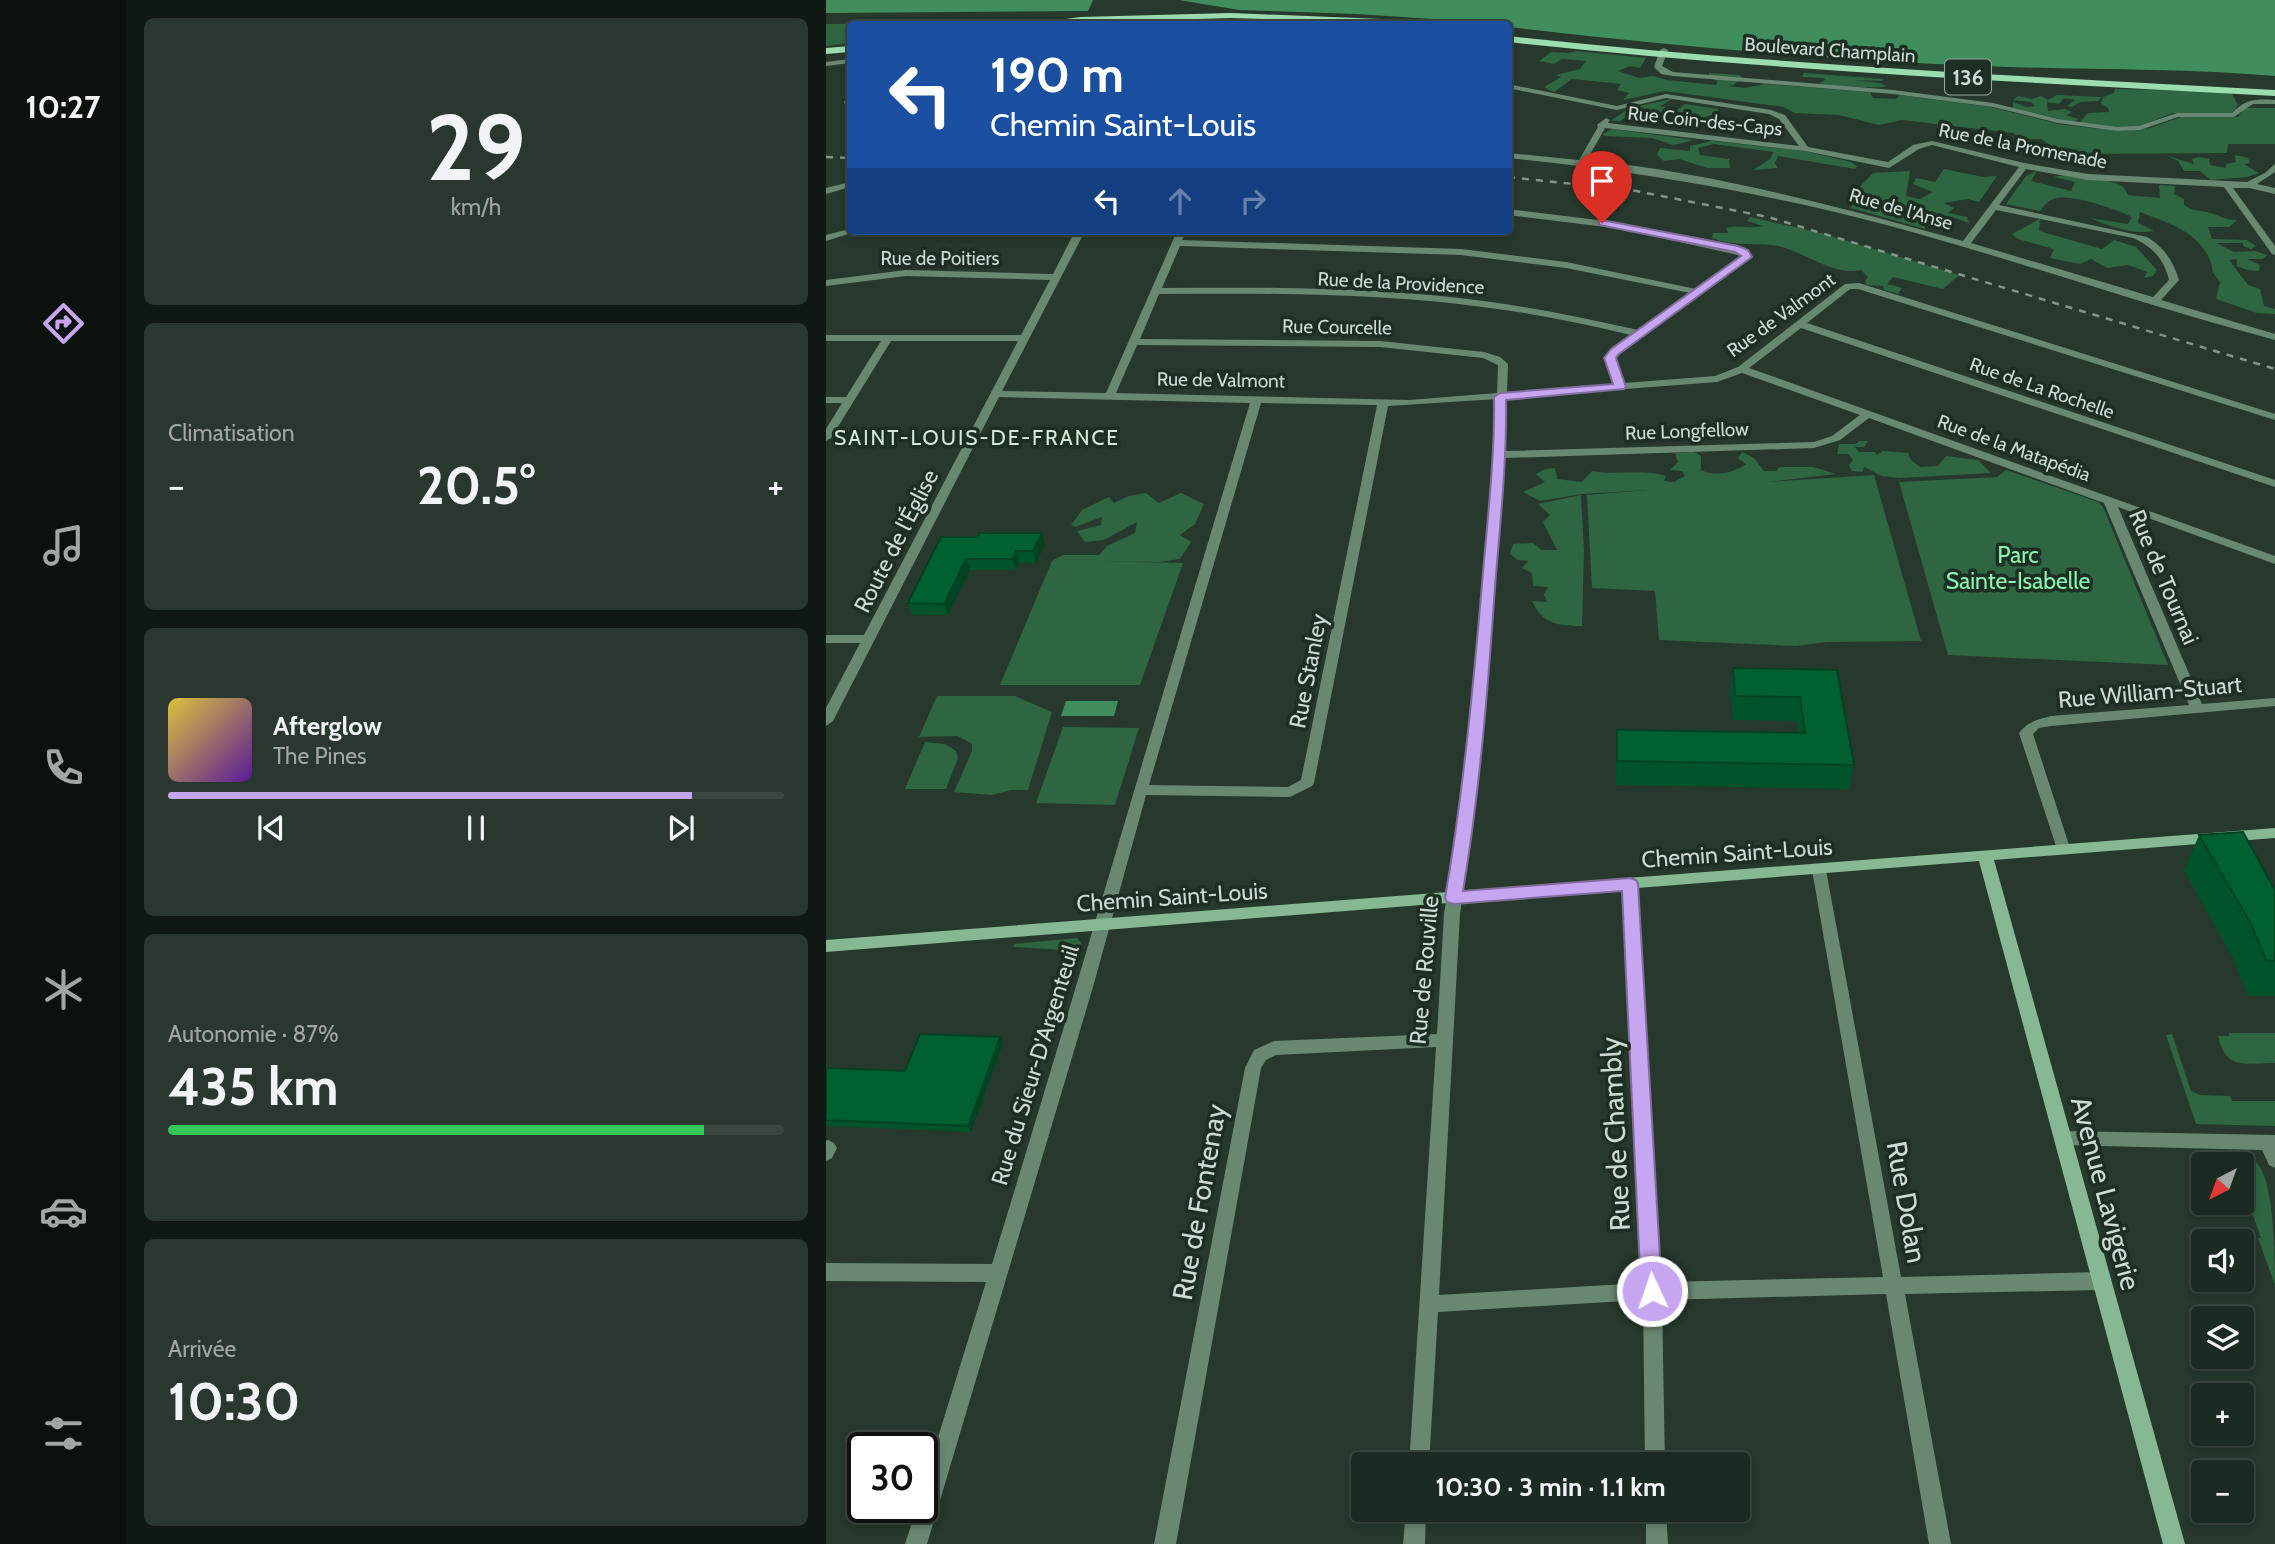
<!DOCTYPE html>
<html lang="fr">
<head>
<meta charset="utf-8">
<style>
	body { margin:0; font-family:Cabin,sans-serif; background:#29372e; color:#f1f3f6; height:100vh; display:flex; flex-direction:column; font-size:26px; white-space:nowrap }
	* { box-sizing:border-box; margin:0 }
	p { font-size:23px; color:#a0a7a5 }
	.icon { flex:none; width:38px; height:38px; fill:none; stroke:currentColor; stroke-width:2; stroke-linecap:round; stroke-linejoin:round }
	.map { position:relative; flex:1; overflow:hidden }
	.details { display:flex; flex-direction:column; gap:18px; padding:18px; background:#0f1812; width:700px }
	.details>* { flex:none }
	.banner { position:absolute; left:21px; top:21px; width:665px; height:214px; border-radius:7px; box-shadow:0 4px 10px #0003,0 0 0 2px #3a473f; background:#1a4fa0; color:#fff; overflow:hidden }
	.needle { width:46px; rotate:221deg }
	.tools { position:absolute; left:1365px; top:1152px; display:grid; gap:14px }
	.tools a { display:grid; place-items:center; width:63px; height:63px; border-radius:7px; background:#1c2b21; box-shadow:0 4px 10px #0003,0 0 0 2px #3a473f; font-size:35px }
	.speed { position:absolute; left:21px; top:1432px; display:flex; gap:14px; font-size:35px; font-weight:700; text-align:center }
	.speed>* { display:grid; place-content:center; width:91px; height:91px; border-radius:50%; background:#1c2b21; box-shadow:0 4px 10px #0003,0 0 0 2px #3a473f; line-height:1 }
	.speed .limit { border:4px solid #111; border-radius:10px; background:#fff; color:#111 }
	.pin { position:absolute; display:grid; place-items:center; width:60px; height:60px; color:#fff; margin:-72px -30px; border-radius:50% 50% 50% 0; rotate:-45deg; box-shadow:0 0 7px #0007 }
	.pin .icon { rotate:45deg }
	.me { position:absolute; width:77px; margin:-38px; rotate:357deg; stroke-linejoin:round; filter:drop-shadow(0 0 5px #0008) }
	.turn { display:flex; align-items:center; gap:24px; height:147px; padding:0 28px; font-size:32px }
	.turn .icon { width:91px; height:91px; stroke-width:2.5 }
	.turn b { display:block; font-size:49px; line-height:60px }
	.lanes { display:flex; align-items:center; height:66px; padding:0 28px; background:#0003; justify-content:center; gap:35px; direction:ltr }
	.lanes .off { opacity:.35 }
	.big { font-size:52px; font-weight:700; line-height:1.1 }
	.details .card { flex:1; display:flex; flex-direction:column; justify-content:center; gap:10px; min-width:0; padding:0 24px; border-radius:10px; background:#29372e }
	.details .dial { align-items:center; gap:0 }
	.dial b { font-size:91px; line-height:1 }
	.song { display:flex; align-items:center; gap:21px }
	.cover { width:84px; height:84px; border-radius:10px; background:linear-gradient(135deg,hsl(50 70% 55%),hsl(270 70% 35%)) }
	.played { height:7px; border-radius:4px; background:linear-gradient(90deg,#c6a6f0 85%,#3a473f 85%) }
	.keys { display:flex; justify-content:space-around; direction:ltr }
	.heat { display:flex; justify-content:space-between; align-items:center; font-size:38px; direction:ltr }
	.charge { height:10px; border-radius:5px; background:linear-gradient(90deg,#34c759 87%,#3a473f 0) }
	.trip { position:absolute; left:525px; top:1452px; width:399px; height:70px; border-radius:7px; background:#1c2b21; box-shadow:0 4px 10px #0003,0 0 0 2px #3a473f; font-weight:700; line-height:70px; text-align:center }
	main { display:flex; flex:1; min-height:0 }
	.dock { display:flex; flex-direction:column; width:126px; justify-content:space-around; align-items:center; background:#0b110d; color:#a0a7a5 }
	.dock .icon { width:49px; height:49px }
	.dock .active { color:#c6a6f0 }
	.dock b { font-size:32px; color:#f1f3f6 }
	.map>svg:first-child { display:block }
	.green { fill:#2e6642 }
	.water { fill:#408e5d }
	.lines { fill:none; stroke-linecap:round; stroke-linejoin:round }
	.street { fill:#698872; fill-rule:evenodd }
	.secondary { fill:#86b894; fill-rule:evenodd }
	.primary { fill:#9bddaf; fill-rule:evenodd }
	.rail { stroke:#859489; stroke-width:2.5; stroke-dasharray:7 7; stroke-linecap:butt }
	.wall { fill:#01532b }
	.shaded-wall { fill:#014323 }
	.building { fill:#016032; stroke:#014323; stroke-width:2 }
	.route { fill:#c6a6f0; stroke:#816c9c; stroke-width:2 }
	.labels { text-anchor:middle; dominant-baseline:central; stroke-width:7; stroke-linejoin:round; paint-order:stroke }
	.far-street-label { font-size:19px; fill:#cfdbd2; stroke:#1c2f22 }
	.shield { fill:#1c2f22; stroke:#99a79d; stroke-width:2 }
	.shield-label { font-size:21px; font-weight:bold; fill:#cfdbd2 }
	.far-neighbourhood-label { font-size:21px; letter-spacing:2px; fill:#d3ead9; stroke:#1c2f22 }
	.street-label { font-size:23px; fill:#cfdbd2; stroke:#1c2f22 }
	.park-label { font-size:23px; fill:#8af4ae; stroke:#1c2f22 }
	.near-street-label { font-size:28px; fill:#cfdbd2; stroke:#1c2f22 }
</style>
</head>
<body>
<main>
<nav class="dock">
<b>10:27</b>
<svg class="icon active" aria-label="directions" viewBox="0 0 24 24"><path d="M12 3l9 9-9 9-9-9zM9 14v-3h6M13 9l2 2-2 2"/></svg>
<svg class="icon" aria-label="music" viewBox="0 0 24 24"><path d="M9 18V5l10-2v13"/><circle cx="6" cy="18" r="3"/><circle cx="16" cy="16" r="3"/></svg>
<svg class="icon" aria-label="phone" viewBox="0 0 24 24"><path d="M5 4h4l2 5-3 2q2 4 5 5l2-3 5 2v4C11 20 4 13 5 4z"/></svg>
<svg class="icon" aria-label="climate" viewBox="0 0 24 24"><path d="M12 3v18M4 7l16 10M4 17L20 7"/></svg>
<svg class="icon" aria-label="car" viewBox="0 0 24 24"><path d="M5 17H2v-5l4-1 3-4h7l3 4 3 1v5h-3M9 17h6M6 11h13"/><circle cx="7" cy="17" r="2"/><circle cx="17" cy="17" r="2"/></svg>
<svg class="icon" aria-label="filters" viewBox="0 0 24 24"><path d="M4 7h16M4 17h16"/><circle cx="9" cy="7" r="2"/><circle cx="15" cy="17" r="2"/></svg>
</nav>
<section class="details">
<div class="card dial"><b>29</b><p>km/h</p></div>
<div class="card"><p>Climatisation</p>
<div class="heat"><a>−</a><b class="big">20.5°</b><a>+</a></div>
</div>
<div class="card">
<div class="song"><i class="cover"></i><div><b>Afterglow</b><p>The Pines</p></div></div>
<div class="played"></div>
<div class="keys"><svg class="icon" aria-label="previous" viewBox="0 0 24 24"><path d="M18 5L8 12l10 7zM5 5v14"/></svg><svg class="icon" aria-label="pause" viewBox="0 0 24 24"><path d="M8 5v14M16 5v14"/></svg><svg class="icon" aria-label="next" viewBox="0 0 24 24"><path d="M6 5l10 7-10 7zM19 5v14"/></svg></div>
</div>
<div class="card"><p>Autonomie · 87%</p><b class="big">435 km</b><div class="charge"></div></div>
<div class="card"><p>Arrivée</p><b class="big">10:30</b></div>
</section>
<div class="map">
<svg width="1449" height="1544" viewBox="0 0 1449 1544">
	<rect width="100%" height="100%" fill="#26392c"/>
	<path class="green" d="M100 23 24 24V43L0 46V24Z
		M750 51 820 58 814 68 804 66 792 71 813 78 827 76 841 80 890 85 892 81 883 78V73L914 75 916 78 907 85 901 86 919 88 939 84 1044 92 1047 98 1070 99 1074 95 1164 107 1237 125 1295 131 1324 128 1358 116 1412 117 1419 108H1449V144H1402L1401 153 1251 154 1229 148 1215 139H1195L1187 133 1076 120 1053 125 1013 115 969 113 957 107 839 91 797 100 803 93 791 90 795 84 746 79 728 92 718 87 735 77 730 75 754 69 760 61 736 59 728 64 713 61 725 52 743 53Z
		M978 73 1058 79 1057 81 1028 80 1053 83 1061 86C1054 89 1000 86 993 83L999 80 998 78 976 77Z
		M1289 89 1405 92 1412 105 1405 114 1347 113 1311 127 1290 128 1253 123 1262 113 1283 112 1282 108 1275 103 1277 97 1288 93Z
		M1231 95 1275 97 1272 101 1254 102 1246 107 1241 106 1249 100 1238 98 1233 104 1221 102 1222 111 1239 109 1246 112 1240 115 1252 119 1247 122 1187 108V102L1201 107 1209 106 1205 102 1187 100 1192 96 1206 99 1215 96 1222 100Z
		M846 99 834 106 851 110 859 104 892 109 893 118 925 126 873 125 872 119 841 114 831 120 803 114 794 121H785L803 108Z
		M786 129 868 140 847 145 826 138 779 136 777 134Z
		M886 141 978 151 1025 162 1031 166 1029 169 952 156 949 163 952 168 927 170 944 159 948 152 888 144 872 148 874 155 903 159 904 168H881L853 159 838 161 831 155 834 148 864 151V146Z
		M1409 155 1422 158 1424 163 1418 164 1433 173 1421 177 1385 180 1374 171H1358L1352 161 1342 156 1368 164 1366 159 1373 157 1383 159 1384 165 1400 168V164L1410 162Z
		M1118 169 1157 177 1171 176 1153 202 1142 199 1118 203 1128 208 1122 213 1141 217 1143 223 1126 217 1099 218V229L1025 208 1026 204 1033 203 1025 200 1032 198 1026 195 1047 173 1084 171 1080 196 1094 199 1107 192 1087 184 1090 178 1109 182Z
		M1211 171 1205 181 1245 191 1249 182 1228 177C1239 173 1286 179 1296 186 1299 189 1300 191 1302 195L1334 198 1333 185 1349 186 1348 194 1358 199V205C1367 211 1371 210 1381 212 1392 215 1399 220 1411 220L1403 227H1382L1386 239 1421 240 1430 246 1425 249 1417 246V243H1390L1408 252 1429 251 1441 255 1437 259H1421L1434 265 1433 271 1421 270 1411 266V259L1403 260 1422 285 1434 289 1438 306 1449 309V314L1431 313 1390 299 1394 282C1382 267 1389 270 1383 258 1370 230 1341 223 1314 212L1312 223 1328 231C1307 235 1283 226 1264 218L1302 224 1306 217C1289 209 1249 195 1231 198 1224 199 1218 205 1214 211L1180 204 1200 176Z
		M924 217 995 233 1133 275 1117 289 1067 277 1061 284 1076 288 1072 294 1058 290 1057 286 1041 285 1039 281 1042 277 1035 270C1005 277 975 248 946 245 925 243 906 246 886 238L887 233H902L900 228C913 225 925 229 937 226L921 221Z
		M1214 219 1213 231 1276 249 1288 240 1310 247 1331 270 1327 276 1318 278 1321 272 1302 265 1281 268 1265 259 1254 264 1224 258 1228 249 1192 239 1186 234Z
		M1033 441H1042L1038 447H1029L1033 452H1049L1051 455 1057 451 1082 453 1085 460 1094 467 1112 466 1120 456 1152 460 1165 473 1073 478 1056 476 1038 467 1036 472 1026 471 1023 465 1027 460 1022 454H1011L1013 444H1030Z
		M868 452 875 456V470C887 477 909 473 920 464L912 458 916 452 928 458 938 471H951L953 467H987L1010 474 941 482 1048 475 1095 641 1001 642 970 646 833 640 829 591 766 588 761 495 822 490 756 494 714 501 697 492 719 482 710 474 719 469 729 468 731 479 756 482 766 471C791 476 816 468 840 476L838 481 848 482 859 476 856 471 844 470 852 462 849 453Z
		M1180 470 1272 502 1277 507 1342 665 1122 655 1073 482 1171 477Z
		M320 493 333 503 355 493 378 504 369 524 354 535 365 542 354 559 333 562 270 561 357 563 314 685H174L226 561 237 555H273L281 546 309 533 311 522 278 540 259 542 251 531 275 525 276 517 249 527 245 525 256 510 283 497 288 503 303 496Z
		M755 495 758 551 756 626C733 626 716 624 706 601L721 602 718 594 722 587 707 586 706 573 696 568 702 561 692 560 684 554 687 544 707 543 716 550H731L717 522 724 515 712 504Z
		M111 696H189L226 712 202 790H185L166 795 128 792 146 751V744L132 736 93 737Z
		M237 727 313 728 289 805 210 803Z
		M99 742 119 744 130 751 132 758 120 789H79Z
		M251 938 255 943 245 977 232 974 239 950 188 947V944Z
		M1403 1033H1449V1063C1419 1063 1400 1071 1392 1036H1403Z
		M1346 1034 1365 1091 1374 1095 1404 1096 1406 1101H1449V1126L1370 1124 1340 1035Z
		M1379 1155C1394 1156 1415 1152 1428 1160 1449 1176 1449 1256 1449 1285L1432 1238H1435L1419 1192H1416V1164L1386 1163Z"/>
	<path class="water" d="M0 0H267L262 11 0 13Z
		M353 0H1449V76C1352 68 1254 70 1157 66 996 59 841 46 683 27L682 24 531 14 413 10Z
		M240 701H292L288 716H235Z"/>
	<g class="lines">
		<path class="street" d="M838 48 842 50 836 66 847 72 1067 90 1167 103 1232 119 1291 127 1313 126 1351 113H1406C1419 99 1431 99 1449 100V104H1427L1408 117H1352L1314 130 1291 131 1232 123 1167 107 1067 94 847 76 835 74 828 67 834 50Z
			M24 59V63L0 66V62Z
			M682 84 791 106 840 94 945 110 959 115 982 147 1062 162 1087 145 1106 141 1198 163 1262 174 1421 182 1439 173 1449 164V172L1431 184 1449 188V194L1423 188H1407L1449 246V255L1446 254 1398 187 1262 180 1200 169 1173 205 1321 237C1338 247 1347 261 1353 280L1335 300 1449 334V340C1321 306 1196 262 1068 227 941 193 813 171 682 158V153L753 160 772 127 771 125 780 118 784 120 782 123 973 146 953 119 943 114 840 98 791 110 682 88ZM779 128 979 151 1063 168 1093 149 1106 145 1193 167 1137 241C1014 207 888 173 761 160ZM1170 210 1307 238C1327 247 1338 259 1343 280L1327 297 1145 243Z
			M21 98H24V109H21L18 102Z
			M24 182V187L0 194V188Z
			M682 209 796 223 924 253V259L793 353 789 358 798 383 889 376 912 367 1019 284 1033 283 1449 414V420L1032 289H1024L981 323 1449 480V487L975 328 923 368 1449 556V564L1292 507 1376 704 1449 698V706L1225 726 1213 728 1207 734 1244 848 1242 852H1232L1193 733C1202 721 1211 720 1225 716L1363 705 1278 503 1043 418 1014 440 988 448 679 458 666 617 645 833 634 914 613 1295 816 1283 796 884 799 880H809L812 884 835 1282 1057 1277 986 870 988 866H998L1000 870 1075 1277 1274 1272 1281 1275 1283 1281 1281 1287 1274 1290 1079 1294 1125 1544H1103L1060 1294 836 1300 839 1465H819L817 1300 612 1312 603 1465H583L610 1047 450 1055 440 1060 435 1068 350 1544H328L419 1068 428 1050 448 1041 611 1034 618 914 631 833 654 617 671 399 562 406 488 783 486 786 464 797 320 795 267 987 101 1544H79L91 1507H96V1489L160 1282 0 1281V1263L166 1264C254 978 337 690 424 403L173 397 7 721 0 726V708L34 643H0V635H38L192 341H65L5 438 0 441V429L16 403H0V397H20L55 341H0V335H195L224 280 80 276 0 286V280L80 270 227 274 249 231H259L176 391 280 393 351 231H361L356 240 635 249 740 262 870 289 916 256 796 229 682 215ZM354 246 635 255 740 268 864 293 812 330C763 319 715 309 665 302 557 287 445 287 336 288ZM333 294C443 293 555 293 664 308 711 314 758 324 805 335L785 349 779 358 788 384 681 392 682 364 674 357 658 352 554 341 314 339ZM311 345 554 347 657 358 672 365 671 393 583 400 290 393ZM916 373 1034 415 1006 436 988 442 679 451 681 398 891 382ZM435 403 551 405 475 780 462 787 323 785Z
			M24 229 32 231 0 241V235Z
			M1238 1131 1449 1135V1168L1443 1165 1436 1150 1238 1145 1232 1143 1229 1138 1232 1133Z
			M2 1140 8 1143 11 1148 6 1158 0 1161V1141Z
			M580 1510H600L599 1544H577Z
			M820 1510H840L842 1544H820Z"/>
		<path class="secondary" d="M1449 828V838L1168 860 1359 1544H1337L1153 861 0 952V940Z"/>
		<path class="primary" d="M405 13 605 21 609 24 405 18 201 24 255 17Z
			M682 36C937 64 1193 76 1449 90V96C1193 82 937 70 682 42Z
			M24 46V52L0 54V48Z"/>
		<path class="rail" d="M0 157 24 158
			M682 177 805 190 942 217 1449 369"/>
	</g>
	<path class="wall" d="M115 537 219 545 210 563H193L190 570H144L122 615H86L82 603Z
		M907 668 1011 670 1028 765 1023 789 790 785 791 730 972 733 970 721 907 720 904 692Z
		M1373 835 1449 890V996H1422L1408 960 1358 871Z
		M177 1043 145 1132 0 1126V1068L79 1071Z"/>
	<path class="shaded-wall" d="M216 533 219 545 210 563 207 551Z
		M190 551 193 563 190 570 187 559Z
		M140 559 144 570 122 615 118 604Z
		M174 1037 177 1043 145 1132 142 1126Z"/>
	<path class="building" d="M154 533H216L207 551H190L187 559H140L118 604 82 603 115 537H151Z
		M907 668 1011 670 1028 765 791 761V730L979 733 974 697 909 696Z
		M1417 832 1449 890V961L1440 960 1425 924 1373 835Z
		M94 1034 174 1037 142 1126 0 1120V1068L79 1071Z"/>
	<path class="route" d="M776 220 912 246 922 250 926 257 793 354 790 358 800 387 798 389 680 400C681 462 674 525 669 587 662 688 654 790 637 891L804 878 810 880 812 884 836 1291 833 1298 826 1301 818 1298 815 1291 796 891 628 904 621 902 619 898C637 794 647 689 656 584 661 522 669 459 668 397L674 393 787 384 778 358 785 349 915 256 909 252 773 225V221Z"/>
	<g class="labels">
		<g class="far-street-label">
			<text transform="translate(1004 50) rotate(4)">Boulevard Champlain</text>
			<text transform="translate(879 121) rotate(6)">Rue Coin-des-Caps</text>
			<text transform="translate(1197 146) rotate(11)">Rue de la Promenade</text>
			<text transform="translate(1075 209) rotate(16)">Rue de l'Anse</text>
			<text x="114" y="258">Rue de Poitiers</text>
			<text transform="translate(575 283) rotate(3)">Rue de la Providence</text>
			<text transform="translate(955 315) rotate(-36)">Rue de Valmont</text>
			<text transform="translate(511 327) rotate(1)">Rue Courcelle</text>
			<text transform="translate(395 380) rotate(1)">Rue de Valmont</text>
			<text transform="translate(1216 388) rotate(19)">Rue de La Rochelle</text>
			<text transform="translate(861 431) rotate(-2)">Rue Longfellow</text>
			<text transform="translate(1188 448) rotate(20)">Rue de la Matapédia</text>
		</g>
		<rect class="shield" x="1119" y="59.5" width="46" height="35" rx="5"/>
		<g class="shield-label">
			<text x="1142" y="77">136</text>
		</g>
		<g class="far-neighbourhood-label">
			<text x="151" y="437">SAINT-LOUIS-DE-FRANCE</text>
		</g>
		<g class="street-label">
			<text transform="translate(70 541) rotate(-63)">Route de l'Église</text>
			<text transform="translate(1338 577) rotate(67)">Rue de Tournai</text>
			<text transform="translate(482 671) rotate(-79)">Rue Stanley</text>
			<text transform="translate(1324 692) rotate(-5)">Rue William-Stuart</text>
			<text transform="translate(911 853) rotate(-4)">Chemin Saint-Louis</text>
			<text transform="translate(346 897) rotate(-4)">Chemin Saint-Louis</text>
			<text transform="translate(598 970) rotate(-85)">Rue de Rouville</text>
			<text transform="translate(209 1065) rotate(-73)">Rue du Sieur-D'Argenteuil</text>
		</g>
		<g class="park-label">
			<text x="1192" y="555">Parc<tspan x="1192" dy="26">Sainte-Isabelle</tspan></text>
		</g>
		<g class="near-street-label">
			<text transform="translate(789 1134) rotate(-93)">Rue de Chambly</text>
			<text transform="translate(1280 1193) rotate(75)">Avenue Lavigerie</text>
			<text transform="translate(373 1202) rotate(-80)">Rue de Fontenay</text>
			<text transform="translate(1081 1202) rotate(80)">Rue Dolan</text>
		</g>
	</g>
</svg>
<div class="tools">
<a><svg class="needle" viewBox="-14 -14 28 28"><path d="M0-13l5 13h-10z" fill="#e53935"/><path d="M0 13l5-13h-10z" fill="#a0a7a5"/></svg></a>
<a><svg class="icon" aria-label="sound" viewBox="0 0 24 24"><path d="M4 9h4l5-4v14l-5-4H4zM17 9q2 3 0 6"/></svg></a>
<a><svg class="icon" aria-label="layers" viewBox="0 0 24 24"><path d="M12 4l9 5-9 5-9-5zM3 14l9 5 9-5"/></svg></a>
<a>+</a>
<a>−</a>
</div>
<div class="speed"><div class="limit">30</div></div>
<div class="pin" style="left:776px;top:223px;background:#d93025"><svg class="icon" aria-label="arrive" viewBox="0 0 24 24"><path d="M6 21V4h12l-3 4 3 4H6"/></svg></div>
<svg class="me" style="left:826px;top:1291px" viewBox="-20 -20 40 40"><circle r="17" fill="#c6a6f0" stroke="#fff" stroke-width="3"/><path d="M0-11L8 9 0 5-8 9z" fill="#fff"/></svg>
<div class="trip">10:30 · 3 min · 1.1 km</div>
<div class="banner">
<div class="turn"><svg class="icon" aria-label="left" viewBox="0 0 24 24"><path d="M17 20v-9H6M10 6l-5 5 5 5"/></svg><div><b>190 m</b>Chemin Saint-Louis</div></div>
<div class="lanes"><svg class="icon" aria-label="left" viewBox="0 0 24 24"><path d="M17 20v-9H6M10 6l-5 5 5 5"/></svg><svg class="icon off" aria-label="ahead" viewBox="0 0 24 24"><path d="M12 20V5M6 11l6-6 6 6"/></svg><svg class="icon off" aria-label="right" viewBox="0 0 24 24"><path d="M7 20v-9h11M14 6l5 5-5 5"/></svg></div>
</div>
</div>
</main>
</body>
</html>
